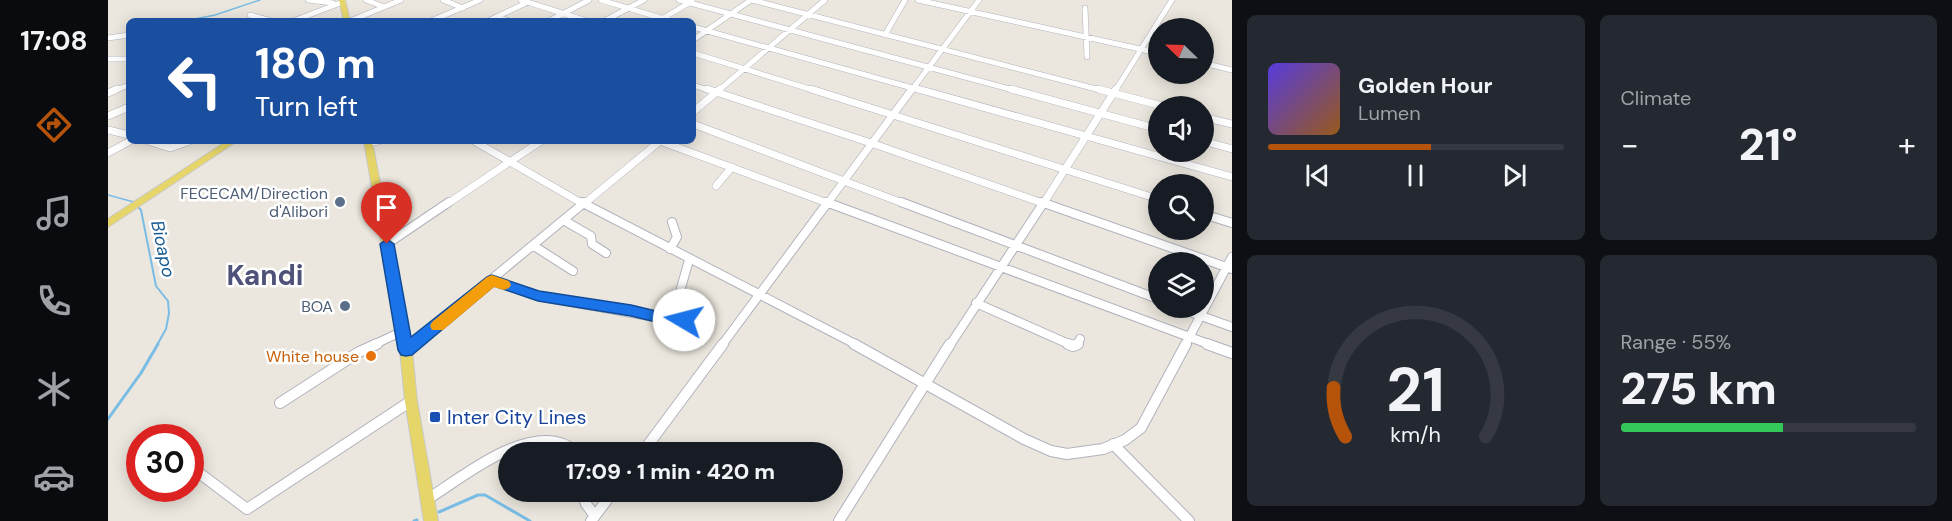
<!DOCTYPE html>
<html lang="en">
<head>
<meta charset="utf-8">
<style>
	body { margin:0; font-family:"DM Sans",sans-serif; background:#242831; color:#f1f3f6; height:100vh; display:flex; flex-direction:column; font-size:22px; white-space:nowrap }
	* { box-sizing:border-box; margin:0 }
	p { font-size:20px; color:#9ea1a6 }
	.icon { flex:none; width:33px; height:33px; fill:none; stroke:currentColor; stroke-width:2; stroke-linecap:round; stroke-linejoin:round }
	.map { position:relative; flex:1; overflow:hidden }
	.panel { display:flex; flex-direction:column; gap:15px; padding:15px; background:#0d0f14; width:720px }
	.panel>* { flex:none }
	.top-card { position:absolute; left:18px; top:18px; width:570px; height:126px; border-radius:9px; box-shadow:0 3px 15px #0003; background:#1a4fa0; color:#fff; overflow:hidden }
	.needle { width:39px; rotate:293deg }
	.buttons { position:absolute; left:1040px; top:18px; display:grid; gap:12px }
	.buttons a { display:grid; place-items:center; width:66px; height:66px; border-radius:50%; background:#171b24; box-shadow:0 3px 15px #0003; font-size:30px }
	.speed { position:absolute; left:18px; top:424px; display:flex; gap:12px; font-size:30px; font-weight:700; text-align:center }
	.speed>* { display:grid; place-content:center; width:78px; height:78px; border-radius:50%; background:#171b24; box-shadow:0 3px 15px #0003; line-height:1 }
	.speed .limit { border:9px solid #d22; background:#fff; color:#111 }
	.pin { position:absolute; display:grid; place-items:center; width:51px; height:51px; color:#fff; margin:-62px -26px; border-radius:50% 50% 50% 0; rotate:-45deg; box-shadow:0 0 6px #0007 }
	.pin .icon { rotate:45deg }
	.me { position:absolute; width:66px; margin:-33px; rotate:278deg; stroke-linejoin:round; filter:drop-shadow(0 0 4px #0008) }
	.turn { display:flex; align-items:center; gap:21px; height:126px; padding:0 30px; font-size:27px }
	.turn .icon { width:78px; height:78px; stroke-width:2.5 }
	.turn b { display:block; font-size:42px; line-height:51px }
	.big { font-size:45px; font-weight:800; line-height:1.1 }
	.panel .tile { flex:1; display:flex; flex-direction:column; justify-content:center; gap:9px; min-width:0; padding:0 21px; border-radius:9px; background:#242831 }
	.panel .dial { align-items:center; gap:0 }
	.dial svg { height:156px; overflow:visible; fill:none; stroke:#363941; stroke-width:7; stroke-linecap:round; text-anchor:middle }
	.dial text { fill:#f1f3f6; stroke:none }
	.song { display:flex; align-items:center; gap:18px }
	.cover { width:72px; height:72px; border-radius:9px; background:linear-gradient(135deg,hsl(250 70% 55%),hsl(30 70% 35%)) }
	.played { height:6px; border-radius:3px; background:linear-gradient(90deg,#b45309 55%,#363941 55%) }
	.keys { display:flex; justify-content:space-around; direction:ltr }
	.heat { display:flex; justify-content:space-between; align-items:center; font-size:33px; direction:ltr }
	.charge { height:9px; border-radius:4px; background:linear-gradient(90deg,#34c759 55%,#363941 0) }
	.panel .tiles { flex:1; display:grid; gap:15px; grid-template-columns:repeat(2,1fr) }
	.trip { position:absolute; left:390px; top:442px; width:345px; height:60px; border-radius:30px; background:#171b24; box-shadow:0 3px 15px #0003; font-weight:800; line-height:60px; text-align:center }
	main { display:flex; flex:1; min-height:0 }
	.dock { display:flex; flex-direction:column; width:108px; justify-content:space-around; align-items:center; background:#090b0e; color:#9ea1a6 }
	.dock .icon { width:42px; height:42px }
	.dock .selected { color:#b45309 }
	.dock b { font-size:27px; color:#f1f3f6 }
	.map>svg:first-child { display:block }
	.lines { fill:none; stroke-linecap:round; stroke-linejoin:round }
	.stream-far2 { stroke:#79bde5; stroke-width:1.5 }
	.stream-far1 { stroke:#79bde5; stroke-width:2 }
	.stream { stroke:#79bde5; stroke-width:3 }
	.minor-far3-casing { stroke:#b1b2bd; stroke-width:6 }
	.minor-far2-casing { stroke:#b1b2bd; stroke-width:8 }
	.minor-far1-casing { stroke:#b1b2bd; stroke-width:10 }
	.minor-casing { stroke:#b1b2bd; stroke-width:12 }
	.major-casing { stroke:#c8c8c8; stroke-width:2 }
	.minor-far3 { stroke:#fff; stroke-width:5 }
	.minor-far2 { stroke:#fff; stroke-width:7 }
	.minor-far1 { stroke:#fff; stroke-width:8 }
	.minor { stroke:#fff; stroke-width:10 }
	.major { fill:#e6d669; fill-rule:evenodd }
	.route { fill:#1a73e8; stroke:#114b97; stroke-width:1.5 }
	.slow { fill:#f59e0b }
	.service-dot { fill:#5c6f8a; stroke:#fff; stroke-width:2 }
	.food-dot { fill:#e8710a; stroke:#fff; stroke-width:2 }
	.transit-dot { fill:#1a4fb4; stroke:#fff; stroke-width:2 }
	.labels { text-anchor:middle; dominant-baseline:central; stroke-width:5; stroke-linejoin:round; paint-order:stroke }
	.service-label { font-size:16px; fill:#4e5e75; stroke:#fff; text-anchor:end }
	.food-label { font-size:16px; fill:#c56008; stroke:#fff; text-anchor:end }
	.water-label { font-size:18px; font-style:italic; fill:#185b91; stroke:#fff }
	.near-transit-label { font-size:20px; fill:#164399; stroke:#fff; text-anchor:start }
	.town-label { font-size:28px; font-weight:bold; fill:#4e5178; stroke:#fff }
</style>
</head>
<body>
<main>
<nav class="dock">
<b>17:08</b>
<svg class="icon selected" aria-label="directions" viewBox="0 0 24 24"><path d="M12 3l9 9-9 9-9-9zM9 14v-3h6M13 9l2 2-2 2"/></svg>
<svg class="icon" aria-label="music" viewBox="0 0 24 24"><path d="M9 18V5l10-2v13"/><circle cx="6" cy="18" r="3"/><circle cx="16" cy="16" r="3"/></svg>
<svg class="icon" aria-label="phone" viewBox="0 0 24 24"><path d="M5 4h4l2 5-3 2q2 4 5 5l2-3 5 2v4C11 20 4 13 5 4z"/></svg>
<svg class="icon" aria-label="climate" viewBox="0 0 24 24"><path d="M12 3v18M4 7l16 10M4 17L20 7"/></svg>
<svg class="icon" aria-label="car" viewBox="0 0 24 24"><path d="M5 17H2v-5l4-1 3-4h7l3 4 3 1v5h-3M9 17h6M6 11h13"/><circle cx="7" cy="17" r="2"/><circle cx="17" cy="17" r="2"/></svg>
</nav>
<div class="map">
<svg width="1124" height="521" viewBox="0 0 1124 521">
	<rect width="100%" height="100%" fill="#ebe7de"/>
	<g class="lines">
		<path class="stream-far2" d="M77 21 107 15 152 0
			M0 195 26 202"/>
		<path class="stream-far1" d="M30 207 33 210 48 286 60 301 61 313 58 329 49 345"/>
		<path class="stream" d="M0 419 33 373 50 344
			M331 512 370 495H377L422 521
			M306 521 309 520"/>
		<g class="minor-far3-casing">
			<path id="minor-far3" d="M200 0 225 3
				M258 0 276 7
				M335 0 355 8
				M413 0 479 21
				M493 0 563 21
				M571 0 909 91
				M644 0 996 91
				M810 0 1050 53
				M977 8 979 57
				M142 15 163 21
				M389 17 401 21
				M554 19 584 1
				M185 21 235 2
				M242 21 293 0
				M323 21 372 0
				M380 21 420 2
				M441 21 481 0
				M496 21 536 0
				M585 27 815 91
				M777 35 797 0
				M0 38 21 35
				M585 40 643 0
				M585 53 708 91
				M0 59H21
				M1095 63 1124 70
				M585 85 603 91
				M5 91 21 85
				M610 91 717 0
				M803 91 871 0
				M1007 91 1064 0"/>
		</g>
		<g class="minor-far2-casing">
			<path id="minor-far2" d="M599 89 766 144 937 204
				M703 89 1050 199
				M810 89 1124 177
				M903 89 1050 129
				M990 89 1054 106
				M0 93 9 89
				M585 112 612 89
				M0 116 21 107
				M1095 117 1124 124
				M585 124 797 204
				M0 130 21 135
				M40 141 62 148 82 141
				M366 141 475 204
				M552 141 722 204
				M1095 141 1124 149
				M260 143 270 141
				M0 153 22 141
				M608 186 624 167
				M339 204 433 141
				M476 204 552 141
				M719 204 804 89
				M935 204 1008 89"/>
		</g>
		<g class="minor-far1-casing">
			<path id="minor-far1" d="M473 202 749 345
				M718 202 1103 345
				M793 202 1050 299
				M933 202 1124 269
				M1095 214 1124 223
				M457 221 483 236 484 244 498 253
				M279 244 341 202
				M426 246 465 271
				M562 249 569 237 564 222
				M384 280 430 296 574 322 576 320 573 288 581 260
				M868 303 963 345
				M1071 308 1124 327
				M265 345 295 331
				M304 345 477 202
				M614 345 720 202
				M842 345 936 202
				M969 345 972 339
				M1077 345 1124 257"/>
		</g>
		<g class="minor-casing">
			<path id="minor" d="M746 344 916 439 943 451 959 454 995 449 1017 440 1033 428 1078 344
				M960 344 965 346 970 344
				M1099 344 1124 353
				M298 350 306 344
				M172 403 251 352 269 344
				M1005 444 1081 521
				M534 453 615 344
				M82 466 139 509 303 401
				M474 492 478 504 487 516
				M320 499C353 478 414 428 455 444 460 446 466 450 471 453
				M483 521 505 492
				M731 521 842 344"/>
		</g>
		<g class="major-casing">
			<path id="major" d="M231 0H237L242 21H236Z
				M119 141H129L0 227V219Z
				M256 141H264L304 350 309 401 330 521H316L297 401 292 350Z"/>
		</g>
		<use href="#minor-far3" class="minor-far3"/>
		<use href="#minor-far2" class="minor-far2"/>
		<use href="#minor-far1" class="minor-far1"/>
		<use href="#minor" class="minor"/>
		<use href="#major" class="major"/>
	</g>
	<path class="route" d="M279 239 286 244 303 337 379 277 384 275 431 291 523 305 569 316H581L583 320 581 324 569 327 523 316 430 301 386 286 304 355 298 356 293 355 290 350 272 244Z"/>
	<path class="slow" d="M384 275 401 281 403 285 401 288 396 290 386 287 335 330H324L322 326 324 322 379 277Z"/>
	<g class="service-dot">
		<circle cx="232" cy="202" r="6"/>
		<circle cx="237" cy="306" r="6"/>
	</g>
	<circle class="food-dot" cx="263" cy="356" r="6"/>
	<rect class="transit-dot" x="321" y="411" width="12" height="12" rx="3"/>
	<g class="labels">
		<g class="service-label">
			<text x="220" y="193">FECECAM/Direction<tspan x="220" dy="18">d'Alibori</tspan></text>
			<text x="225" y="306">BOA</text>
		</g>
		<g class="food-label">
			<text x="251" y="356">White house</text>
		</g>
		<g class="water-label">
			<text transform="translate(55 249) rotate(78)">Bioapo</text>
		</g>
		<g class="near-transit-label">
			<text x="339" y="417">Inter City Lines</text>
		</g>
		<g class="town-label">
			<text x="157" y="275">Kandi</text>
		</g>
	</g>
</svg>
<div class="buttons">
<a><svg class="needle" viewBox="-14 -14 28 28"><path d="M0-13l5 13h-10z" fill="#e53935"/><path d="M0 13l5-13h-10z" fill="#9ea1a6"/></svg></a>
<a><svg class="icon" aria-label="sound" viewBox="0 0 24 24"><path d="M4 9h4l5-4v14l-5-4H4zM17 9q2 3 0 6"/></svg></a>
<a><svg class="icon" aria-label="search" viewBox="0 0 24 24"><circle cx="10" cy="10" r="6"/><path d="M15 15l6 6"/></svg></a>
<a><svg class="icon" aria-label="layers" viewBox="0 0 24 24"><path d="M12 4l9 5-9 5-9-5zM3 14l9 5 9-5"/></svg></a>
</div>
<div class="speed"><div class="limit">30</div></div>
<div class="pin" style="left:279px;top:244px;background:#d93025"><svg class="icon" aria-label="arrive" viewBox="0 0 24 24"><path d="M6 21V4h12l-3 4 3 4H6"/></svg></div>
<svg class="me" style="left:576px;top:320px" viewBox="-20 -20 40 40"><circle r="19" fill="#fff"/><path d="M0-13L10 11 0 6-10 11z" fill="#1a73e8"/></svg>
<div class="trip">17:09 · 1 min · 420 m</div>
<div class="top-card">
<div class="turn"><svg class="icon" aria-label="left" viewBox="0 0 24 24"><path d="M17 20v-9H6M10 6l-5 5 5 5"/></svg><div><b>180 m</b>Turn left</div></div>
</div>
</div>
<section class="panel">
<div class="tiles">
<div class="tile">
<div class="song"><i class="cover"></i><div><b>Golden Hour</b><p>Lumen</p></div></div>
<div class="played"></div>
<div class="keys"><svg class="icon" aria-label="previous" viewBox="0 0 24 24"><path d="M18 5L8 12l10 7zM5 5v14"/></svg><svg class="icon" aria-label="pause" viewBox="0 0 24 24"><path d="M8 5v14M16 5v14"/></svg><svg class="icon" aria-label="next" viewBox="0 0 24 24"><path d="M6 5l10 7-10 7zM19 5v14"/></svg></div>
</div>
<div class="tile"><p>Climate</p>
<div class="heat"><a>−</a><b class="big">21°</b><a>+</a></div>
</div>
<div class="tile dial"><svg viewBox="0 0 100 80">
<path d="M14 69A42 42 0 1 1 86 69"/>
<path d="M14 69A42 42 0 0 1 8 44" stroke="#b45309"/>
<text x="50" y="56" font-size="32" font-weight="700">21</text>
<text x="50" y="72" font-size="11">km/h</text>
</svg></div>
<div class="tile"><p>Range · 55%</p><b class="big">275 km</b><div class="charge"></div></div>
</div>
</section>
</main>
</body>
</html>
